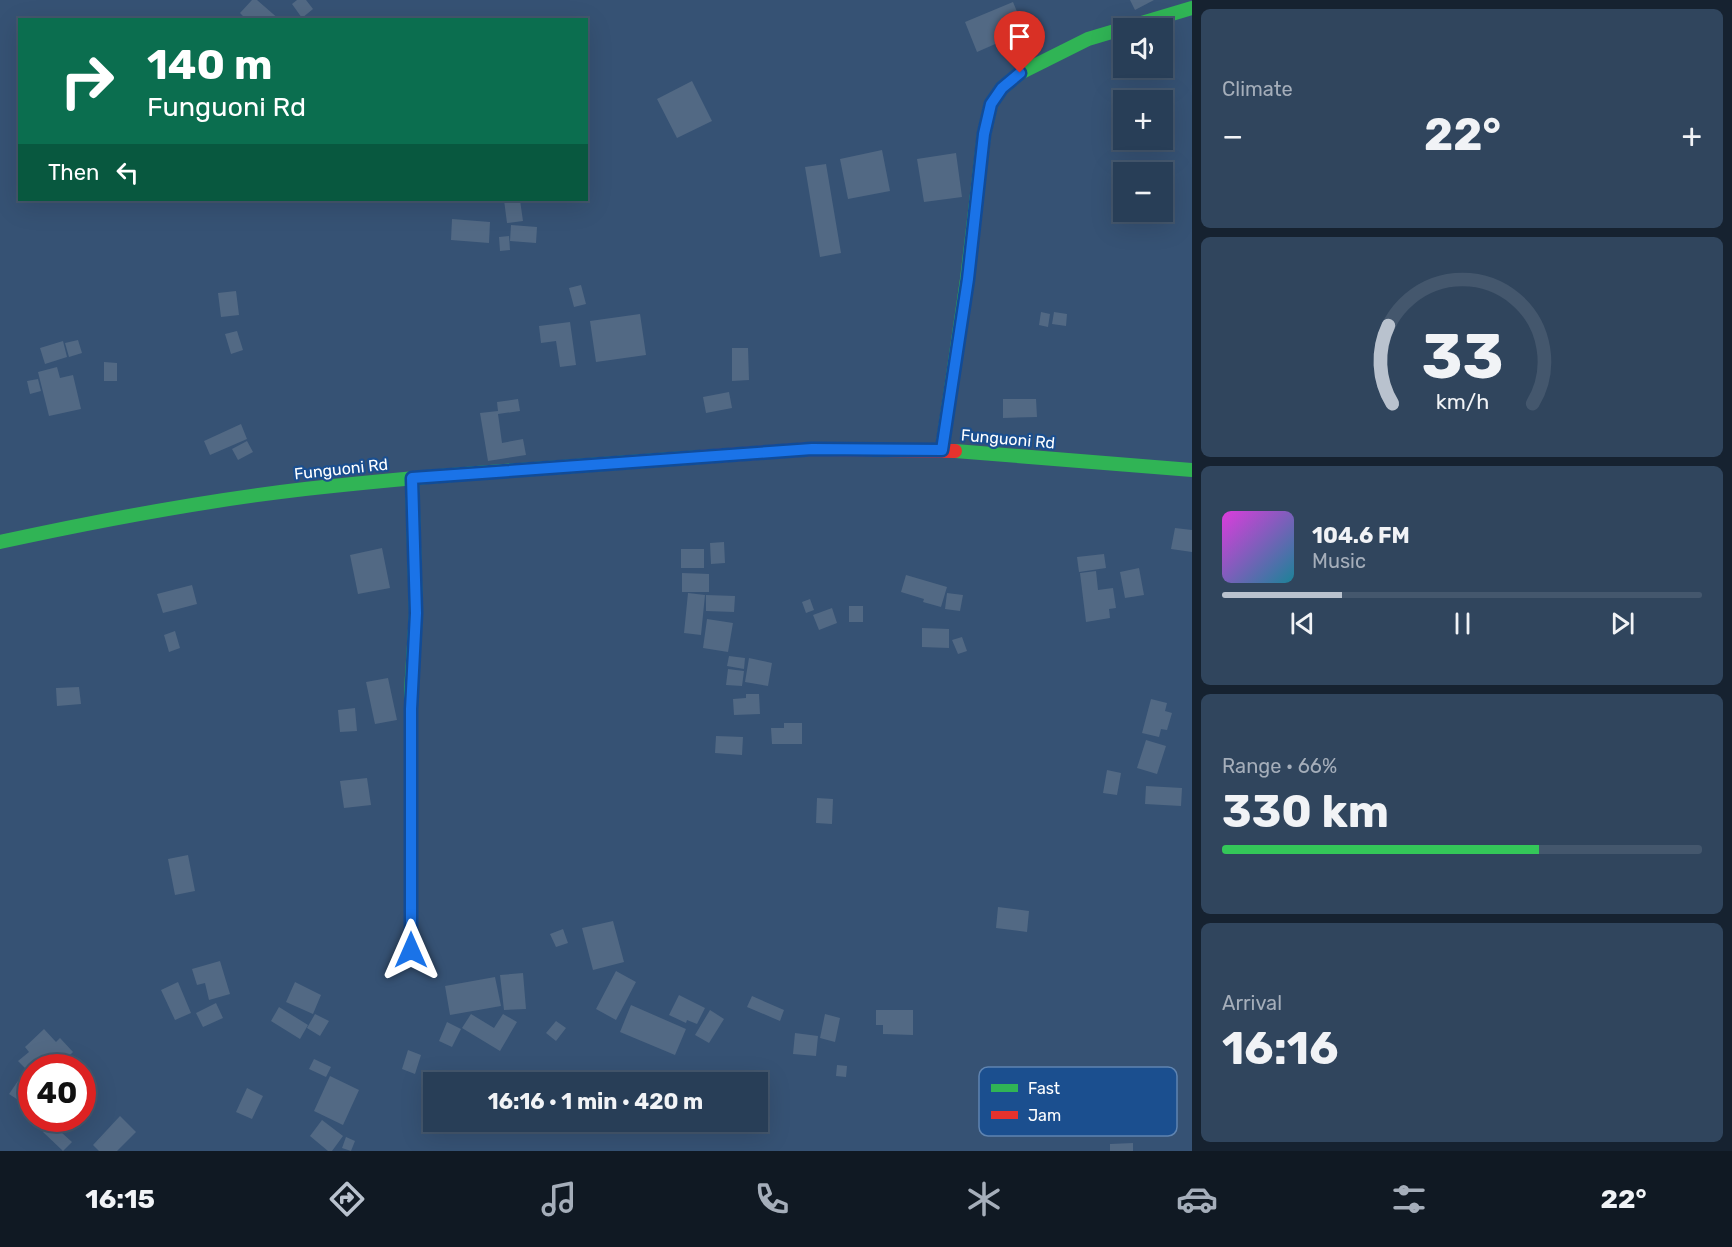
<!DOCTYPE html>
<html lang="en">
<head>
<meta charset="utf-8">
<style>
	body { margin:0; font-family:Rubik,sans-serif; background:#30455d; color:#f1f3f6; height:100vh; display:flex; flex-direction:column; font-size:22px; white-space:nowrap }
	* { box-sizing:border-box; margin:0 }
	p { font-size:20px; color:#a5aeba }
	.icon { flex:none; width:33px; height:33px; fill:none; stroke:currentColor; stroke-width:2; stroke-linecap:round; stroke-linejoin:round }
	.map { position:relative; flex:1; overflow:hidden }
	.sheet { display:flex; flex-direction:column; gap:9px; padding:9px; background:#162230; width:540px }
	.sheet>* { flex:none }
	.guide { position:absolute; left:18px; top:18px; width:570px; height:183px; border-radius:0px; box-shadow:0 6px 24px #0002,0 0 0 2px #44576d; background:#0b6e4f; color:#fff; overflow:hidden }
	.fabs { position:absolute; left:1113px; top:18px; display:grid; gap:12px }
	.fabs a { display:grid; place-items:center; width:60px; height:60px; border-radius:0px; background:#283e57; box-shadow:0 6px 24px #0002,0 0 0 2px #44576d; font-size:30px }
	.speed { position:absolute; left:18px; top:1054px; display:flex; gap:12px; font-size:30px; font-weight:700; text-align:center }
	.speed>* { display:grid; place-content:center; width:78px; height:78px; border-radius:50%; background:#283e57; box-shadow:0 6px 24px #0002,0 0 0 2px #44576d; line-height:1 }
	.speed .limit { border:9px solid #d22; background:#fff; color:#111 }
	.pin { position:absolute; display:grid; place-items:center; width:51px; height:51px; color:#fff; margin:-62px -26px; border-radius:50% 50% 50% 0; rotate:-45deg; box-shadow:0 0 6px #0007 }
	.pin .icon { rotate:45deg }
	.me { position:absolute; width:66px; margin:-33px; rotate:0deg; stroke-linejoin:round; filter:drop-shadow(0 0 4px #0008) }
	.turn { display:flex; align-items:center; gap:21px; height:126px; padding:0 30px; font-size:27px }
	.turn .icon { width:78px; height:78px; stroke-width:2.5 }
	.turn b { display:block; font-size:42px; line-height:51px }
	.then { display:flex; align-items:center; height:57px; padding:0 30px; background:#0003; gap:12px; font-size:22px }
	.big { font-size:45px; font-weight:700; line-height:1.1 }
	.sheet .tile { flex:1; display:flex; flex-direction:column; justify-content:center; gap:9px; min-width:0; padding:0 21px; border-radius:9px; background:#30455d }
	.sheet .dial { align-items:center; gap:0 }
	.dial svg { height:156px; overflow:visible; fill:none; stroke:#44576d; stroke-width:7; stroke-linecap:round; text-anchor:middle }
	.dial text { fill:#f1f3f6; stroke:none }
	.song { display:flex; align-items:center; gap:18px }
	.cover { width:72px; height:72px; border-radius:9px; background:linear-gradient(135deg,hsl(300 70% 55%),hsl(190 70% 35%)) }
	.played { height:6px; border-radius:3px; background:linear-gradient(90deg,#b9c2ce 25%,#44576d 25%) }
	.keys { display:flex; justify-content:space-around; direction:ltr }
	.heat { display:flex; justify-content:space-between; align-items:center; font-size:33px; direction:ltr }
	.charge { height:9px; border-radius:4px; background:linear-gradient(90deg,#34c759 66%,#44576d 0) }
	.trip { position:absolute; left:423px; top:1072px; width:345px; height:60px; border-radius:0px; background:#283e57; box-shadow:0 6px 24px #0002,0 0 0 2px #44576d; font-weight:700; line-height:60px; text-align:center }
	.menu { display:flex; height:96px; justify-content:space-around; align-items:center; background:#101923; color:#a5aeba }
	.menu .icon { width:42px; height:42px }
	.menu .current { color:#b9c2ce }
	.menu b { font-size:27px; color:#f1f3f6 }
	main { display:flex; flex:1; min-height:0 }
	.map>svg:first-child { display:block }
	.building { fill:#526984 }
	.lines { fill:none; stroke-linecap:round; stroke-linejoin:round }
	.fast { stroke:#30b455; stroke-width:14 }
	.jam { stroke:#e5322d; stroke-width:14 }
	.route-casing { stroke:#114b97; stroke-width:15 }
	.route { stroke:#1a73e8; stroke-width:10 }
	.labels { text-anchor:middle; dominant-baseline:central; stroke-width:4.5; stroke-linejoin:round; paint-order:stroke }
	.street-label { font-size:16px; fill:#fff; stroke:#1b4f8f }
	.key { fill:#1b4f8f; stroke:#5f84b1; stroke-width:1.5 }
	.key-label { font-size:16px; fill:#fff }
</style>
</head>
<body>
<main>
<div class="map">
<svg width="1192" height="1151" viewBox="0 0 1192 1151">
	<rect width="100%" height="100%" fill="#365274"/>
	<path class="building" d="M252 0H257L280 20H247L240 13Z
		M297 0H306L313 9 302 18 292 4Z
		M1130 0H1154L1135 10Z
		M1013 2 1025 31 977 52 965 22Z
		M692 81 712 121 677 138 657 99Z
		M882 150 890 191 848 199 840 159Z
		M956 153 962 197 924 202 917 159Z
		M826 164 841 253 820 257 805 167Z
		M504 200H520L523 221 507 223Z
		M452 219 490 222 489 243 451 240Z
		M511 225 537 227 536 243 510 241Z
		M509 236 510 250 500 251 499 237Z
		M581 285 586 304 574 307 569 288Z
		M236 291 239 315 221 317 218 293Z
		M1041 312 1050 314 1048 327 1039 325Z
		M1054 312 1067 314 1066 326 1052 324Z
		M640 314 646 355 596 362 590 321Z
		M570 322 576 365 560 367 556 341 541 343 539 326Z
		M237 331 243 350 231 354 225 334Z
		M78 340 82 353 69 357 65 343Z
		M63 341 67 357 45 364 40 348Z
		M732 348H748L749 380 732 381Z
		M104 362 117 363V381H104Z
		M57 367 60 378 73 375 81 409 49 416 38 372Z
		M38 379 41 391 30 394 27 381Z
		M729 392 732 408 706 413 703 397Z
		M518 399 520 411 498 414 502 443 523 439 526 455 488 461 480 413 498 411 497 402Z
		M1003 399H1036L1037 417 1003 418Z
		M241 424 247 439 210 455 204 441Z
		M247 441 253 452 238 460 232 449Z
		M1175 528 1192 530V552L1171 549Z
		M724 542 725 563 711 564 710 543Z
		M382 548 390 588 358 594 350 555Z
		M681 549H704V568H681Z
		M1104 554 1106 568 1079 572 1077 557Z
		M1139 568 1144 595 1125 598 1120 572Z
		M1096 571 1098 590 1113 588 1116 608 1109 609 1110 618 1086 622 1080 573Z
		M682 573 709 574V592H682Z
		M906 575 947 587 941 607 923 602 924 599 901 592Z
		M192 585 197 604 163 613 157 594Z
		M688 593 705 595 701 635 684 633Z
		M947 593 963 595 960 611 945 609Z
		M706 595 735 596 734 612 706 611Z
		M810 599 814 610 806 613 802 602Z
		M849 606H863V622H849Z
		M832 608 837 623 819 630 813 615Z
		M707 619 733 623 728 652 703 648Z
		M922 628 949 629V648L922 647Z
		M175 631 180 648 169 652 164 635Z
		M962 637 967 651 958 654 952 640Z
		M729 656 745 658 744 669 727 666Z
		M749 658 772 663 768 686 745 682Z
		M728 669 744 671 742 686 726 685Z
		M388 678 397 720 375 724 366 682Z
		M79 687 81 704 57 706 56 688Z
		M746 694H759L760 714 734 715 733 699 746 698Z
		M1151 699 1167 703 1165 711 1172 713 1167 730 1161 729 1159 737 1142 733Z
		M355 708 357 731 340 732 338 710Z
		M784 723H802V744H772L771 728H784Z
		M716 736 743 737 742 755 715 753Z
		M1146 740 1166 746 1157 774 1137 768Z
		M1107 770 1121 773 1117 795 1103 793Z
		M367 778 371 805 344 808 340 781Z
		M1146 786 1182 788 1181 806 1145 804Z
		M817 798 833 799 832 824 816 823Z
		M188 855 195 891 175 895 168 859Z
		M998 907 1029 911 1027 932 996 928Z
		M613 921 624 962 593 970 582 928Z
		M563 929 568 943 556 947 550 934Z
		M220 961 230 994 209 1000 205 983 197 985 192 969Z
		M616 971 636 982 616 1020 596 1009Z
		M523 973 526 1009 504 1010 500 975Z
		M495 977 501 1006 450 1015 445 986Z
		M178 982 191 1013 175 1020 161 990Z
		M295 982 321 995 313 1014 286 1002Z
		M679 995 705 1008 697 1024 687 1020 686 1023 669 1015Z
		M752 996 784 1010 780 1021 747 1007Z
		M216 1003 223 1018 203 1027 196 1013Z
		M631 1005 686 1029 675 1055 620 1032Z
		M279 1007 308 1025 300 1039 271 1021Z
		M710 1010 724 1019 709 1043 695 1035Z
		M876 1010H913V1035L883 1034V1025H876Z
		M315 1014 329 1021 320 1036 307 1028Z
		M471 1014 494 1028 503 1014 517 1022 500 1051 462 1028Z
		M825 1014 840 1018 835 1042 820 1038Z
		M556 1021 566 1028 556 1041 546 1033Z
		M447 1022 461 1029 452 1047 439 1041Z
		M44 1029 56 1042 60 1038 73 1052 69 1056 79 1068H32V1075L18 1061 29 1052 25 1047Z
		M795 1033 818 1036 816 1056 793 1054Z
		M408 1050 421 1055 415 1074 402 1069Z
		M314 1059 331 1067 326 1077 309 1069Z
		M837 1065 847 1066 846 1077 836 1076Z
		M330 1076 359 1090 343 1125 314 1111Z
		M18 1081 32 1090V1109L9 1094Z
		M247 1088 263 1096 252 1119 236 1112Z
		M120 1116 136 1132 117 1151H99L93 1145Z
		M55 1119H71L74 1121 66 1130Z
		M322 1120 343 1136 332 1151H328L310 1136Z
		M51 1123 72 1142 63 1151 43 1132Z
		M346 1137 355 1141 351 1151 342 1148Z
		M1133 1143V1151H1110V1144Z"/>
	<g class="lines">
		<path class="fast" d="M942 450 967 279 984 134 991 104 1002 88 1020 73 1088 39 1192 8
			M955 451 1192 470
			M0 542C101 520 202 501 305 489 436 474 568 467 700 457
			M411 769V691L416 613 412 478"/>
		<path class="jam" d="M700 457 812 449 955 451
			M411 769V950"/>
	</g>
	<g class="lines">
		<g class="route-casing">
			<path id="route" d="M411 950V709L416 613 412 478 812 449 942 450 968 279 984 134 991 104 1002 88 1020 73"/>
		</g>
		<use href="#route" class="route"/>
	</g>
	<g class="labels">
		<g class="street-label">
			<text transform="translate(1008 439) rotate(5)">Funguoni Rd</text>
			<text transform="translate(341 469) rotate(-6)">Funguoni Rd</text>
		</g>
	</g>
	<rect x="979" y="1067" width="198" height="69" rx="9" class="key"/>
	<rect x="991" y="1084" width="27" height="8" fill="#30b455"/>
	<rect x="991" y="1111" width="27" height="8" fill="#e5322d"/>
	<g class="key-label">
		<text x="1028" y="1094">Fast</text>
		<text x="1028" y="1121">Jam</text>
	</g>
</svg>
<div class="fabs">
<a><svg class="icon" aria-label="sound" viewBox="0 0 24 24"><path d="M4 9h4l5-4v14l-5-4H4zM17 9q2 3 0 6"/></svg></a>
<a>+</a>
<a>−</a>
</div>
<div class="speed"><div class="limit">40</div></div>
<div class="pin" style="left:1020px;top:73px;background:#d93025"><svg class="icon" aria-label="arrive" viewBox="0 0 24 24"><path d="M6 21V4h12l-3 4 3 4H6"/></svg></div>
<svg class="me" style="left:411px;top:950px" viewBox="-20 -20 40 40"><path d="M0-17L14 15 0 8-14 15z" fill="#1a73e8" stroke="#fff" stroke-width="4"/></svg>
<div class="trip">16:16 · 1 min · 420 m</div>
<div class="guide">
<div class="turn"><svg class="icon" aria-label="right" viewBox="0 0 24 24"><path d="M7 20v-9h11M14 6l5 5-5 5"/></svg><div><b>140 m</b>Funguoni Rd</div></div>
<div class="then">Then<svg class="icon" aria-label="left" viewBox="0 0 24 24"><path d="M17 20v-9H6M10 6l-5 5 5 5"/></svg></div>
</div>
</div>
<section class="sheet">
<div class="tile"><p>Climate</p>
<div class="heat"><a>−</a><b class="big">22°</b><a>+</a></div>
</div>
<div class="tile dial"><svg viewBox="0 0 100 80">
<path d="M14 69A42 42 0 1 1 86 69"/>
<path d="M14 69A42 42 0 0 1 12 29" stroke="#b9c2ce"/>
<text x="50" y="56" font-size="32" font-weight="700">33</text>
<text x="50" y="72" font-size="11">km/h</text>
</svg></div>
<div class="tile">
<div class="song"><i class="cover"></i><div><b>104.6 FM</b><p>Music</p></div></div>
<div class="played"></div>
<div class="keys"><svg class="icon" aria-label="previous" viewBox="0 0 24 24"><path d="M18 5L8 12l10 7zM5 5v14"/></svg><svg class="icon" aria-label="pause" viewBox="0 0 24 24"><path d="M8 5v14M16 5v14"/></svg><svg class="icon" aria-label="next" viewBox="0 0 24 24"><path d="M6 5l10 7-10 7zM19 5v14"/></svg></div>
</div>
<div class="tile"><p>Range · 66%</p><b class="big">330 km</b><div class="charge"></div></div>
<div class="tile"><p>Arrival</p><b class="big">16:16</b></div>
</section>
</main>
<nav class="menu">
<b>16:15</b>
<svg class="icon current" aria-label="directions" viewBox="0 0 24 24"><path d="M12 3l9 9-9 9-9-9zM9 14v-3h6M13 9l2 2-2 2"/></svg>
<svg class="icon" aria-label="music" viewBox="0 0 24 24"><path d="M9 18V5l10-2v13"/><circle cx="6" cy="18" r="3"/><circle cx="16" cy="16" r="3"/></svg>
<svg class="icon" aria-label="phone" viewBox="0 0 24 24"><path d="M5 4h4l2 5-3 2q2 4 5 5l2-3 5 2v4C11 20 4 13 5 4z"/></svg>
<svg class="icon" aria-label="climate" viewBox="0 0 24 24"><path d="M12 3v18M4 7l16 10M4 17L20 7"/></svg>
<svg class="icon" aria-label="car" viewBox="0 0 24 24"><path d="M5 17H2v-5l4-1 3-4h7l3 4 3 1v5h-3M9 17h6M6 11h13"/><circle cx="7" cy="17" r="2"/><circle cx="17" cy="17" r="2"/></svg>
<svg class="icon" aria-label="filters" viewBox="0 0 24 24"><path d="M4 7h16M4 17h16"/><circle cx="9" cy="7" r="2"/><circle cx="15" cy="17" r="2"/></svg>
<b>22°</b>
</nav>
</body>
</html>
